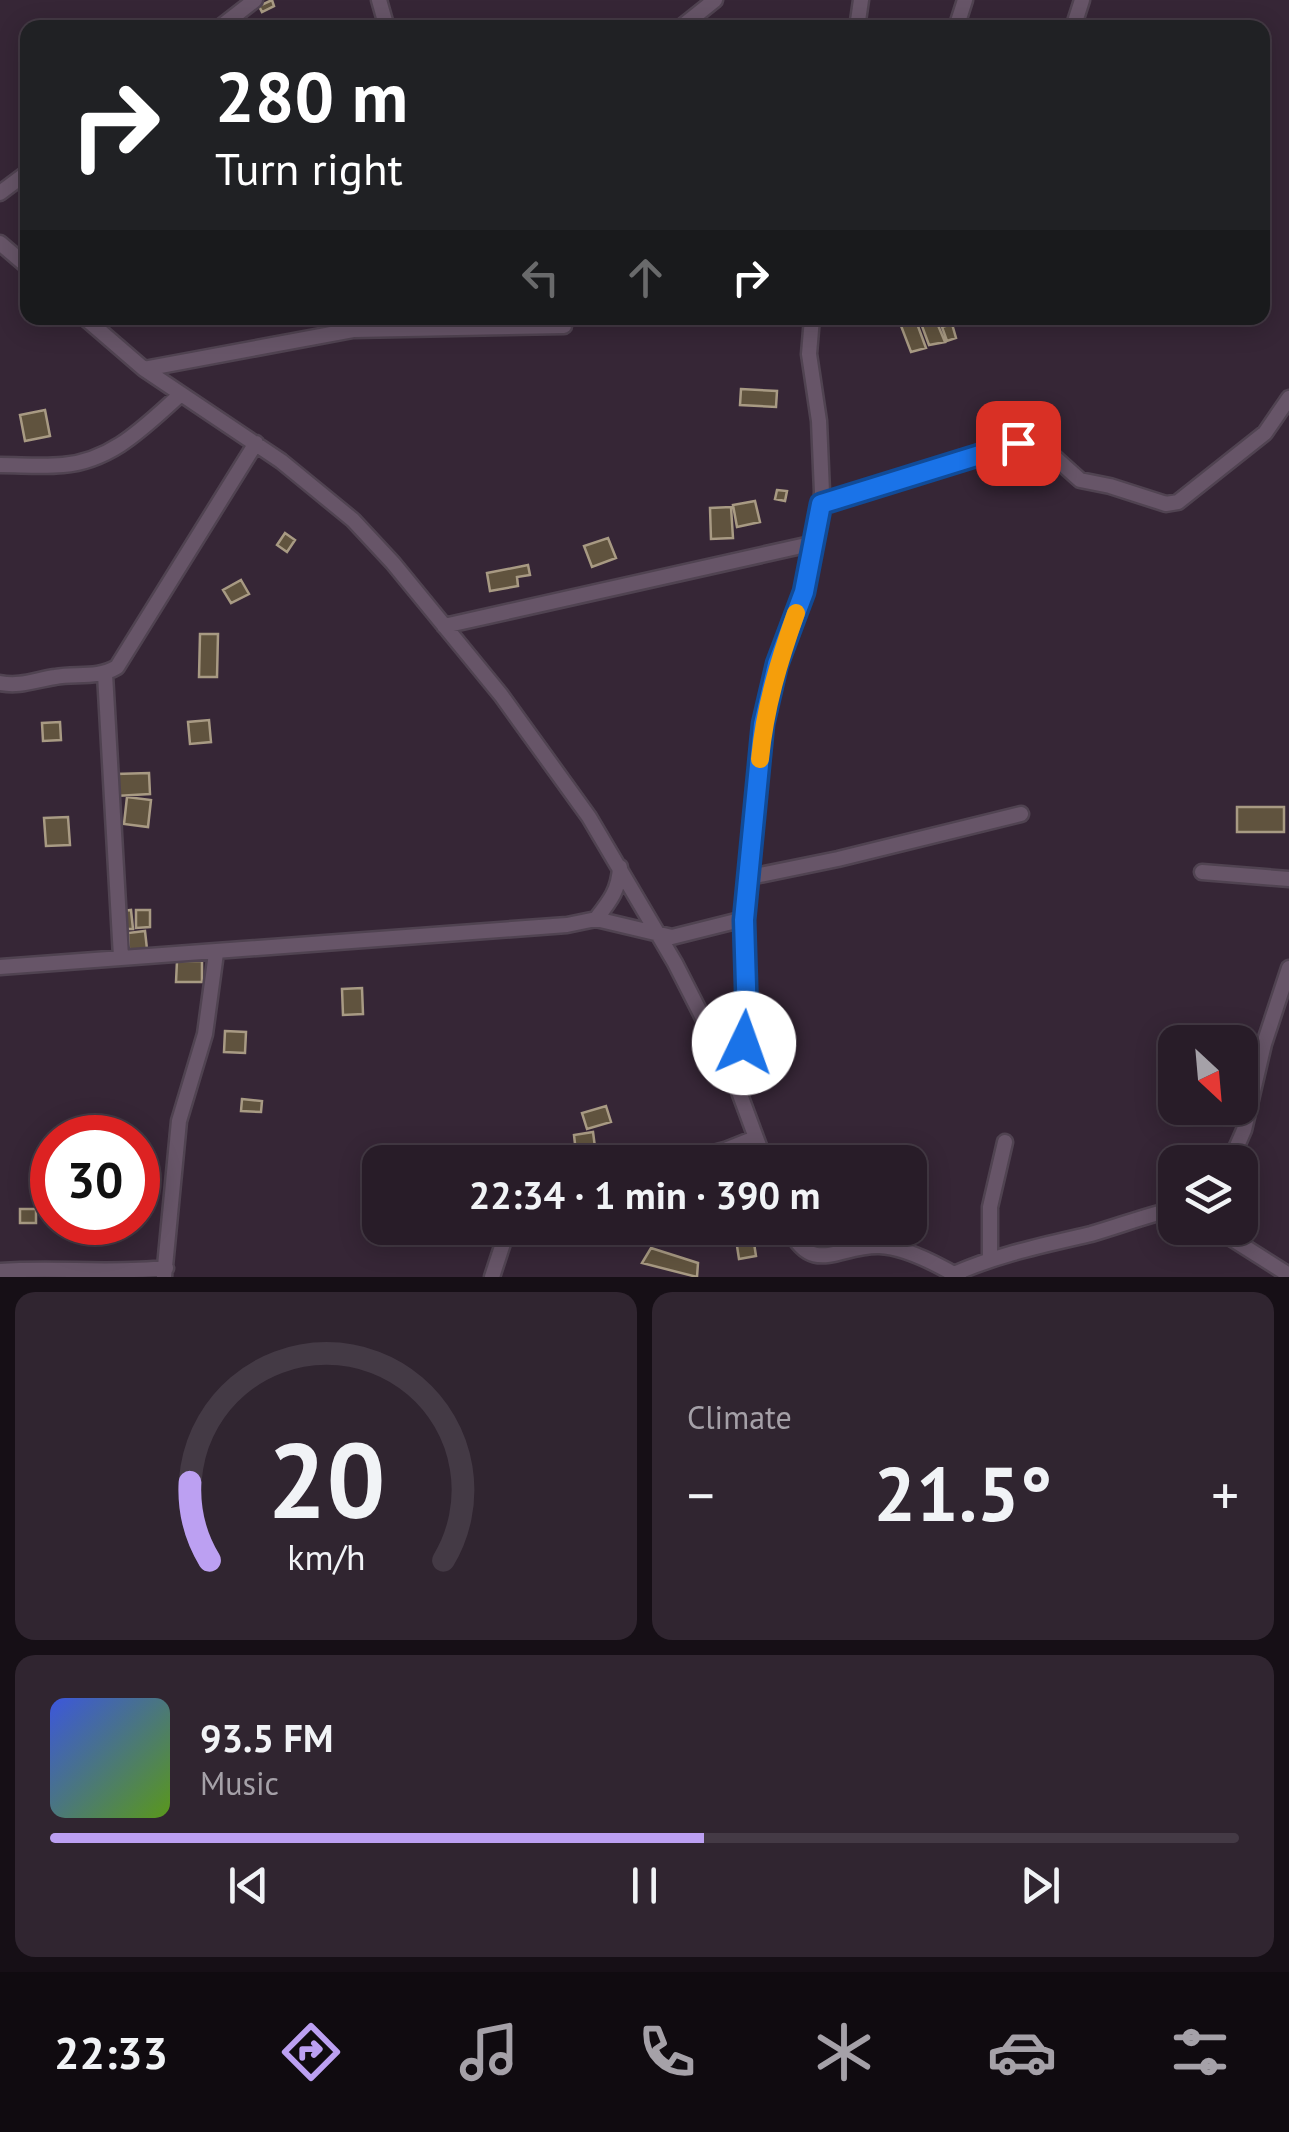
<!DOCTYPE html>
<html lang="en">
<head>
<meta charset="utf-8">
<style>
	body { margin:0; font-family:"PT Sans",sans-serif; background:#302530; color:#f1f3f6; height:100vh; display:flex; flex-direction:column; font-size:38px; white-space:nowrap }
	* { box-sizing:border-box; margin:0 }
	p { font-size:32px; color:#a5a1a8 }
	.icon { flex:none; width:55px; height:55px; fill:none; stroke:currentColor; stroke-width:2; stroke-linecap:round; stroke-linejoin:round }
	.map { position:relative; height:1277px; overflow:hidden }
	.panel { display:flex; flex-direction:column; gap:15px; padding:15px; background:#160f16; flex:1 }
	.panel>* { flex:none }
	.guide { position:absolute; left:20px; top:20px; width:1250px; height:305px; border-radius:20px; box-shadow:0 5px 25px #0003,0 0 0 2px #443a45; background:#202124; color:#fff; overflow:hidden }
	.needle { width:65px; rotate:154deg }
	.buttons { position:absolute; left:1158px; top:1025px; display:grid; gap:20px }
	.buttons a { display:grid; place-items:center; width:100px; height:100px; border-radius:20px; background:#281c28; box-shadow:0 5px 25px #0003,0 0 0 2px #443a45; font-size:50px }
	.speed { position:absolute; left:30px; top:1115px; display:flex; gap:20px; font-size:50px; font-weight:700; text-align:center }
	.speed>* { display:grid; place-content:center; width:130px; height:130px; border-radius:50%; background:#281c28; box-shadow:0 5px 25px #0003,0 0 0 2px #443a45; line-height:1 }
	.speed .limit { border:15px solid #d22; background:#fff; color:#111 }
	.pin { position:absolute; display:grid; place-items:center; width:85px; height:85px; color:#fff; margin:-42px; border-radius:20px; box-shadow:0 5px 15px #0006 }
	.me { position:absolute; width:110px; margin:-55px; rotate:3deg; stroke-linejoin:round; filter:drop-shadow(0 0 8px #0008) }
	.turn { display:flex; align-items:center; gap:35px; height:210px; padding:0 30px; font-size:45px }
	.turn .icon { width:130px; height:130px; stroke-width:2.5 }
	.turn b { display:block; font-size:70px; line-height:85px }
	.lanes { display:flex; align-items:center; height:95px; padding:0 30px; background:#0003; justify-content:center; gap:50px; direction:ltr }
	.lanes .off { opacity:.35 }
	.big { font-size:75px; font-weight:700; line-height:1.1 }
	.panel .tile { flex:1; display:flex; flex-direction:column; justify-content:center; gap:15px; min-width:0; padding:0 35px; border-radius:20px; background:#302530 }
	.panel .dial { align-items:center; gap:0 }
	.dial svg { height:260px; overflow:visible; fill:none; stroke:#443a45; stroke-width:7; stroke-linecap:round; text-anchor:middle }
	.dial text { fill:#f1f3f6; stroke:none }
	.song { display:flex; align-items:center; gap:30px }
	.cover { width:120px; height:120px; border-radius:15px; background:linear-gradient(135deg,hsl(230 70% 55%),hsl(90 70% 35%)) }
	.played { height:10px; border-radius:5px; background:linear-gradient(90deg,#bca0f2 55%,#443a45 55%) }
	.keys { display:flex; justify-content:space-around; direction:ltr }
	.heat { display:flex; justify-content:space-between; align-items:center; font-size:55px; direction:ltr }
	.panel .tiles { flex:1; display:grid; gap:15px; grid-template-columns:1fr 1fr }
	.tile:last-child { grid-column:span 2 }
	.trip { position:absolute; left:362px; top:1145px; width:565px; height:100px; border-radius:20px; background:#281c28; box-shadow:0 5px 25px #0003,0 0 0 2px #443a45; font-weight:700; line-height:100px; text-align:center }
	.dock { display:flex; height:160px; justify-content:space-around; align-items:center; background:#100b10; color:#a5a1a8 }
	.dock .icon { width:70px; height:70px }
	.dock .on { color:#bca0f2 }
	.dock b { font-size:45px; color:#f1f3f6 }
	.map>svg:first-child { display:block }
	.building { fill:#60533e; stroke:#a89a83; stroke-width:2.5 }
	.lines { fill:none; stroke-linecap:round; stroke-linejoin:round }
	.street-casing { stroke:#504351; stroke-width:19 }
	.street { stroke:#675568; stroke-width:14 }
	.route-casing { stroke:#114b97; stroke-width:25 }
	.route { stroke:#1a73e8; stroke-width:18 }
	.slow { stroke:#f59e0b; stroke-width:18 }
</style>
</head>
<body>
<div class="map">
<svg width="1289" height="1277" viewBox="0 0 1289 1277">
	<rect width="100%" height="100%" fill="#362636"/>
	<path class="building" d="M272 0 274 6 262 12 259 6Z
		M898 318H915L926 348 911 352Z
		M919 318H935L945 342 929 345Z
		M952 324 956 338 947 341 942 327Z
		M741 389 777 391 776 407 740 405Z
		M45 410 50 436 25 441 20 415Z
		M777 490 787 491 785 501 775 499Z
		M755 501 760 522 737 527 733 505Z
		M731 507 733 538 711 539 710 508Z
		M285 533 295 540 287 552 277 545Z
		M608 538 616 558 592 567 584 546Z
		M528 565 530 575 517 577 518 586 490 591 487 573Z
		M241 580 249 594 231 603 223 590Z
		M200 634H218L217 677H199Z
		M209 720 211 742 190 744 188 722Z
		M60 722 61 740 43 741 42 723Z
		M149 773 150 794 116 796 115 774Z
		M127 797 151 800 148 827 124 824Z
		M1237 807H1284V832H1237Z
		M68 817 70 845 46 846 44 818Z
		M131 910 133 929H124L122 911Z
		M136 910H150V927L136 928Z
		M145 931 147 949 129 950 128 933Z
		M177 961H202V982H176Z
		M362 988 363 1014 343 1015 342 989Z
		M225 1031 246 1032 245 1053 224 1052Z
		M242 1099 262 1101 261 1112 241 1111Z
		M606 1106 611 1122 587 1129 582 1113Z
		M593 1132 597 1162H577L574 1135Z
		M20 1209H36V1223H20Z
		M752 1230 756 1256 739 1259 735 1233Z
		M651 1248 698 1263 697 1277 642 1263Z"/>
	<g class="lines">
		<g class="street-casing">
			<path id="street" d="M379 0 387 28
				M219 28 255 0
				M680 28 715 0
				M857 28 861 0
				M956 28 965 0
				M1073 28 1082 0
				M0 193 28 172
				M0 243 28 267
				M85 318 144 369 281 461 353 520 393 563 501 695 589 817 675 963 735 1081 765 1162
				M144 369 353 330 564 326
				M0 465C21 465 42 467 63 465 113 461 146 425 181 394
				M821 505 1031 440 1041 445 1080 480 1110 486 1166 504 1178 502 1265 433 1289 398
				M444 626 815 543
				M105 674 121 957
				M0 683C20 687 35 680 55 677 76 673 97 679 117 667L256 443
				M1202 872 1289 879
				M750 877 838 859 1021 814
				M596 919C610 901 619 890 620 867
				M0 967 567 925 596 919 672 937 744 919
				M735 1080 747 1019 744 919 763 724 777 664 804 592 819 527 822 492 819 421 809 354 812 318
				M679 1162 725 1150 755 1138
				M1230 1162 1244 1130 1264 1044 1289 968
				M789 1228C812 1277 839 1245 879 1246 905 1247 937 1264 959 1277
				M1215 1228 1289 1275
				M990 1258V1207L1005 1142
				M0 1271C56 1267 110 1274 166 1268
				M954 1274C999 1254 1044 1245 1091 1234 1119 1226 1147 1215 1175 1209
				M164 1277 179 1121 205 1034 216 953
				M492 1277 508 1228"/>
		</g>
		<use href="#street" class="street"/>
	</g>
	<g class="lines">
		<g class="route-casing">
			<path id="route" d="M744 1043 747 1019 744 920 763 724 777 664 804 592 821 504 1018 443"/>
		</g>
		<use href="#route" class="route"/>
		<path class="slow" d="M760 759C765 707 779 661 796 613"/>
	</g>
</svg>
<div class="buttons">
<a><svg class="needle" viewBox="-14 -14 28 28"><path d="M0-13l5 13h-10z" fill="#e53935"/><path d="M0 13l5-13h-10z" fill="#a5a1a8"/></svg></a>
<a><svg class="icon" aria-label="layers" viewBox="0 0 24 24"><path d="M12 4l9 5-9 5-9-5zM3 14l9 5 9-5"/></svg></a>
</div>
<div class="speed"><div class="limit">30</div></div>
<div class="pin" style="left:1018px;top:443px;background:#d93025"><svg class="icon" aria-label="arrive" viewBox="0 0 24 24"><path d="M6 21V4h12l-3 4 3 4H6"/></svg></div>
<svg class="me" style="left:744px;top:1043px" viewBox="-20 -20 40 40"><circle r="19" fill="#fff"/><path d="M0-13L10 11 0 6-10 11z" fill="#1a73e8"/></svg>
<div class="trip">22:34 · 1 min · 390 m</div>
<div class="guide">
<div class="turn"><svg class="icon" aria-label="right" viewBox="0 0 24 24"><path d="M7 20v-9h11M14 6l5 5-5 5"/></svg><div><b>280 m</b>Turn right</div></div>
<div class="lanes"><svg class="icon off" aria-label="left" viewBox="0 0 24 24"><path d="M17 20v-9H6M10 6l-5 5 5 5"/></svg><svg class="icon off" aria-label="ahead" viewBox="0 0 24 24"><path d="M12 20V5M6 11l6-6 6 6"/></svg><svg class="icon" aria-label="right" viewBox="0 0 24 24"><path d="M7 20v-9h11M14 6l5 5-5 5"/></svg></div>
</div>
</div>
<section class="panel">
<div class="tiles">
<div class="tile dial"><svg viewBox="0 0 100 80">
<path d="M14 69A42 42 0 1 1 86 69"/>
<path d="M14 69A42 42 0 0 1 8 45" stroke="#bca0f2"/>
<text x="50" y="56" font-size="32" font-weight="700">20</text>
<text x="50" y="72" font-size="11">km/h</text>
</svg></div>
<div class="tile"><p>Climate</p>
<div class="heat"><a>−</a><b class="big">21.5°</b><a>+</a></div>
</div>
<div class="tile">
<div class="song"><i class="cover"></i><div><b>93.5 FM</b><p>Music</p></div></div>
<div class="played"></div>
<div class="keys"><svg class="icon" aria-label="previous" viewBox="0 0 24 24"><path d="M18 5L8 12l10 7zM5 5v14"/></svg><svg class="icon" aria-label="pause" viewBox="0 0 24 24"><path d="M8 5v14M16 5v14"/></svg><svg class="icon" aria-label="next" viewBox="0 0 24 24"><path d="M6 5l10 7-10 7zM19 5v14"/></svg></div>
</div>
</div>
</section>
<nav class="dock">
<b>22:33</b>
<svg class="icon on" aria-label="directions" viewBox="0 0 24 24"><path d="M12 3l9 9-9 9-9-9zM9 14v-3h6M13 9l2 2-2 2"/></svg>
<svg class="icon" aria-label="music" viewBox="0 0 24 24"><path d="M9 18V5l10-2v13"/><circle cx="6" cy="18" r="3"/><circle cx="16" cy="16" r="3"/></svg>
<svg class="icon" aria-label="phone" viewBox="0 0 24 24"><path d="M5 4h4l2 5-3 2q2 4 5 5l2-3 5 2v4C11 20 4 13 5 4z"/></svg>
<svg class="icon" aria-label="climate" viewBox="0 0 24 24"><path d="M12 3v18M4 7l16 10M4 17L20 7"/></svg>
<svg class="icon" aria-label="car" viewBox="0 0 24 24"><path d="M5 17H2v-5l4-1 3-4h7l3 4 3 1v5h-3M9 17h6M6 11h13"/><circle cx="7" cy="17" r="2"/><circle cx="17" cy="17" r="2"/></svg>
<svg class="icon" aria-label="filters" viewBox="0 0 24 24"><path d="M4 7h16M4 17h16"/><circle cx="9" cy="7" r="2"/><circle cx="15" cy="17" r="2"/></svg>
</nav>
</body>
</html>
